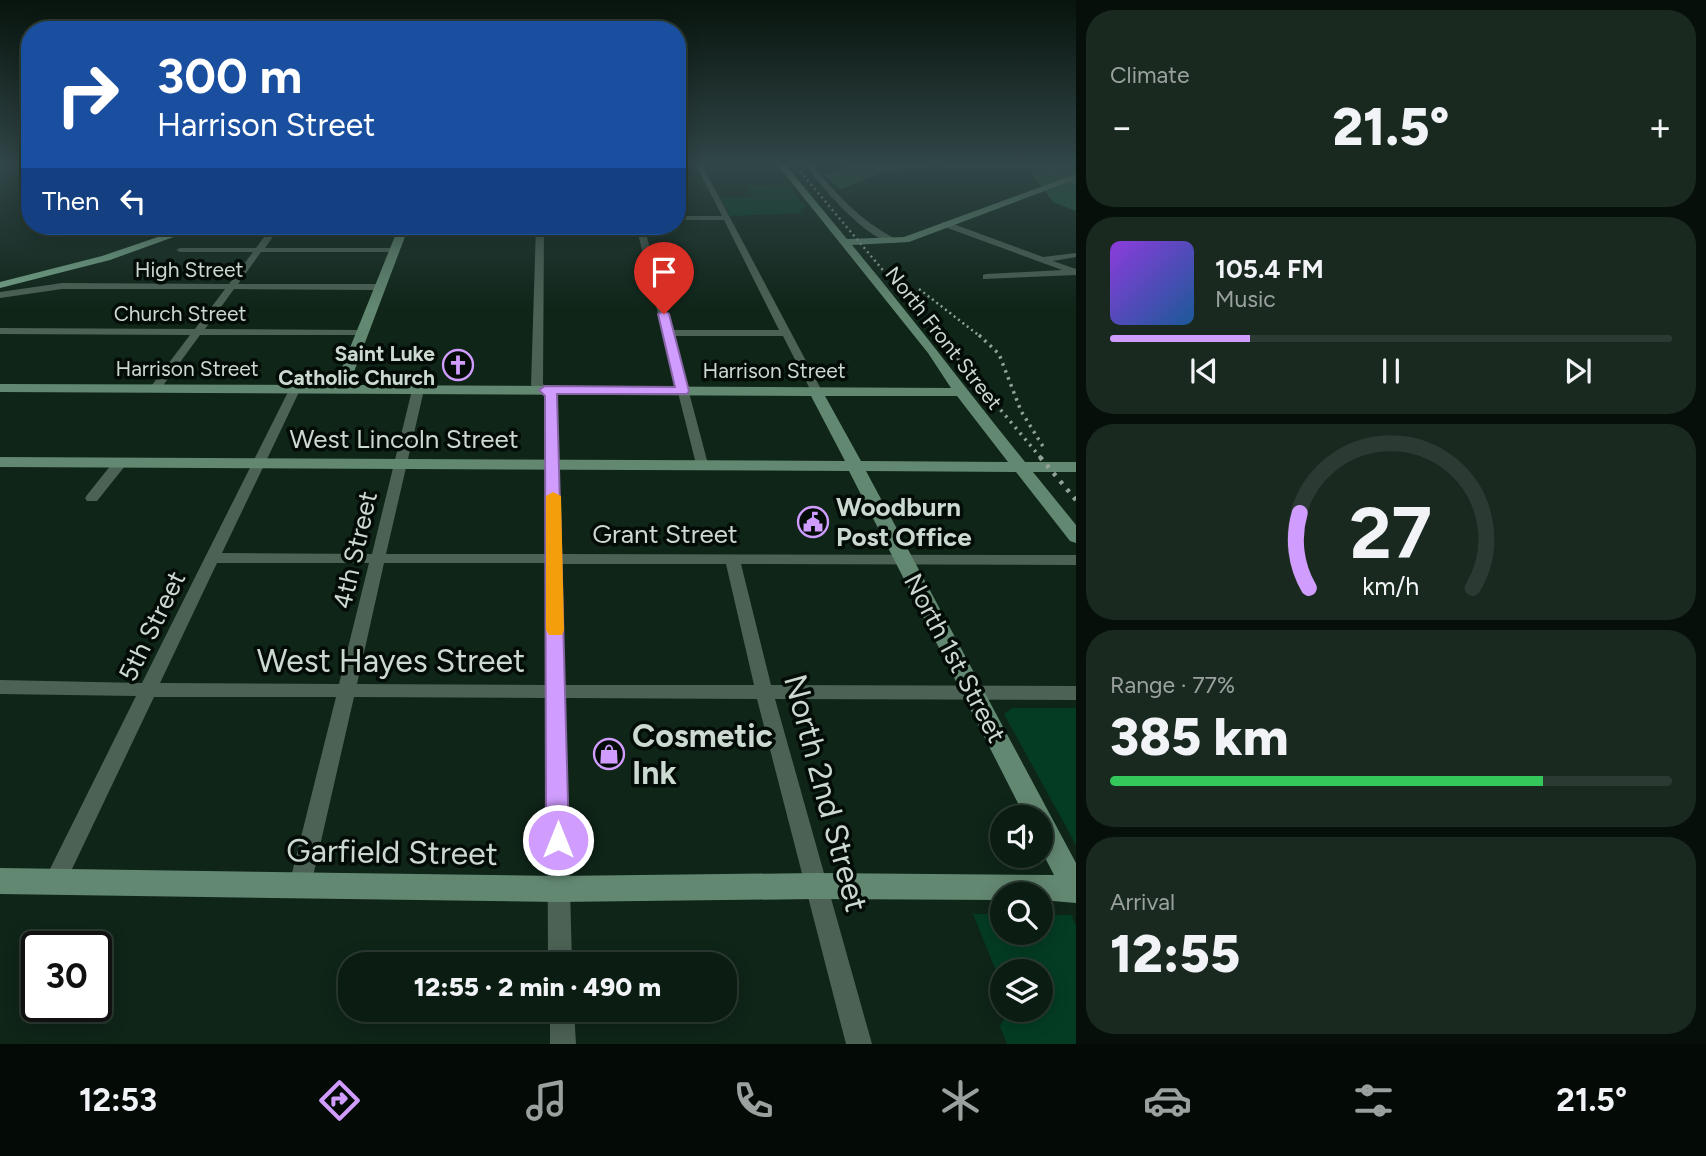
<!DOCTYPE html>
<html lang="en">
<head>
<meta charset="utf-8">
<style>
	body { margin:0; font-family:Figtree,sans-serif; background:#192920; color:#f1f3f6; height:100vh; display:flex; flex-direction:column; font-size:26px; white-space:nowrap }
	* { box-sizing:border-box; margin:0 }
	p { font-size:23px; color:#9aa19f }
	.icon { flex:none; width:38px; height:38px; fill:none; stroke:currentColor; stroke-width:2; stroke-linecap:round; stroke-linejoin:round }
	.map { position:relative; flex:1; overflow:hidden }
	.sheet { display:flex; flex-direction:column; gap:10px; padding:10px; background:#060f0a; width:630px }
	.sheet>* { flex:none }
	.hud { position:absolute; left:21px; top:21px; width:665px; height:214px; border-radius:28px; box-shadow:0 4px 18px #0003,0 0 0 2px #2b3a32; background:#1a4fa0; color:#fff; overflow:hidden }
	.fabs { position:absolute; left:990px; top:805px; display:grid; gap:14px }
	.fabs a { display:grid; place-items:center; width:63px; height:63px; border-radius:50%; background:#0b1c12; box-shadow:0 4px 18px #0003,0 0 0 2px #2b3a32; font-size:35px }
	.speed { position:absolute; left:21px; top:931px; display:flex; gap:14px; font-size:35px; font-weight:700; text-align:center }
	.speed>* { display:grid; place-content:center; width:91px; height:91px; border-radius:50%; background:#0b1c12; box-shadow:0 4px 18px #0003,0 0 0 2px #2b3a32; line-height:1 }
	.speed .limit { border:4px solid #111; border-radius:10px; background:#fff; color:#111 }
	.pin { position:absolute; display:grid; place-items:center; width:60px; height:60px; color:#fff; margin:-72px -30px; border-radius:50% 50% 50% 0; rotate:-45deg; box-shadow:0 0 7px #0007 }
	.pin .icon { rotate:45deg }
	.me { position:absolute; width:77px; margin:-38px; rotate:0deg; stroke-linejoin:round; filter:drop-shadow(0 0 5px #0008) }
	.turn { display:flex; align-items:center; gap:24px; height:147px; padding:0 21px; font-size:32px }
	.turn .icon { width:91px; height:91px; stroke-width:2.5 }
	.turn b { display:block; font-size:49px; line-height:60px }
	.then { display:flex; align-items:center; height:66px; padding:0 21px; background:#0003; gap:14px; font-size:26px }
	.big { font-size:52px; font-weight:800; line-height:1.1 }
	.sheet .tile { flex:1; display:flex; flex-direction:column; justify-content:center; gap:10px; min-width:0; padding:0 24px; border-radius:28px; background:#192920 }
	.sheet .dial { align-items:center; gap:0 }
	.dial svg { height:182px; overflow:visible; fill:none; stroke:#2b3a32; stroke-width:7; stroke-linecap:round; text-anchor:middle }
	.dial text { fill:#f1f3f6; stroke:none }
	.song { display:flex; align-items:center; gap:21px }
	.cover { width:84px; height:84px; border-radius:10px; background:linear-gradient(135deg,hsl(270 70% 55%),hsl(210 70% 35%)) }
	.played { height:7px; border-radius:4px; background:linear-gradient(90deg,#d09dff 25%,#2b3a32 25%) }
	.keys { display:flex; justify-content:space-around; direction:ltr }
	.heat { display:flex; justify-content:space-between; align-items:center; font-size:38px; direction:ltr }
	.charge { height:10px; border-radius:5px; background:linear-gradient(90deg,#34c759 77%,#2b3a32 0) }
	.trip { position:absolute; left:338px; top:952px; width:399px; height:70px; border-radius:28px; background:#0b1c12; box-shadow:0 4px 18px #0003,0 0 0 2px #2b3a32; font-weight:800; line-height:70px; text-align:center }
	.dock { display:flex; height:112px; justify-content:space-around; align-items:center; background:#040b07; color:#9aa19f }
	.dock .icon { width:49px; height:49px }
	.dock .selected { color:#d09dff }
	.dock b { font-size:32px; color:#f1f3f6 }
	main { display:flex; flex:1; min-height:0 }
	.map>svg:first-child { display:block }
	.green { fill:#043c23 }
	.forest { fill:#20593b }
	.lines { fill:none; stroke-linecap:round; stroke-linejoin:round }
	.stream { stroke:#31694a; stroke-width:2.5 }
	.street { fill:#4c6254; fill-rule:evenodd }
	.secondary { fill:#638871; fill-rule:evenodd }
	.primary { fill:#76a588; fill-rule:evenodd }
	.rail-far2 { stroke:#92a298; stroke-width:2.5; stroke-dasharray:2 3.5; stroke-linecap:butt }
	.rail-far1 { stroke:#92a298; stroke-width:3.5; stroke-dasharray:2.5 5; stroke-linecap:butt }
	.rail { stroke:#92a298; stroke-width:4.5; stroke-dasharray:3.5 7; stroke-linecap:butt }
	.route { fill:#d09dff; stroke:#8766a6; stroke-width:2 }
	.slow { fill:#f59e0b }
	.labels { text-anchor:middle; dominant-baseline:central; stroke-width:7; stroke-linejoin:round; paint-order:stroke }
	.far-street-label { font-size:21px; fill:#cbd9d0; stroke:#040c07 }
	.far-poi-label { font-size:21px; font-weight:bold; fill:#cbd9d0; stroke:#040c07; text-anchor:end }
	.street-label { font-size:26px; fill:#cbd9d0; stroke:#040c07 }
	.poi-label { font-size:26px; font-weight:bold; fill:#cbd9d0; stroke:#040c07; text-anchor:start }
	.near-street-label { font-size:32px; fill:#cbd9d0; stroke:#040c07 }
	.near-poi-label { font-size:32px; font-weight:bold; fill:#cbd9d0; stroke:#040c07; text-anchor:start }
</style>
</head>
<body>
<main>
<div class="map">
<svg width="1076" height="1044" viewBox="0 0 1076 1044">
	<rect width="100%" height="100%" fill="#0f2518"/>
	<path class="green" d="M789 185 806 208 800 209 802 213 730 216 720 197H752L748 186Z
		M1012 708H1076V845L1004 714Z
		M973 914H1003V933H1041V915H1071L1076 926V1044H1007L1000 1026 1009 1010H1041V971H1003V988Z"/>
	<path class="forest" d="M856 163H1066L1076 170V211L1053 202 1029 169 928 167 885 172 840 189 824 175Z"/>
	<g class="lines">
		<path class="stream" d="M1031 163 1059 175"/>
		<path class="street" d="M0 163H10L0 166Z
			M695 163H701L822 391 820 393H812L783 336H674L708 464 702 468 696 464 636 226H644L672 330H779L724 220H677V216H722Z
			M804 163H810C836 193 860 221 896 239V243C868 243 820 185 804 163Z
			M1063 178 1076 181V185L1061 181Z
			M942 222H948L1043 257 1076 253V257L1053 261 1076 269V275L983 279V275L986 274 1062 270 942 226Z
			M272 226 279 228 265 248H395L399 250 395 252H261L238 284H379L383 287 379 290 234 289 205 329 360 330 364 331V335H200L159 391 155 392 149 389 190 335 0 334V328L195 329 225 289H62L0 298V292L62 283 229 284 253 252H180L176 250 180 248H256Z
			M536 226H544L543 384 557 395 561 554 1076 555V565L741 564 771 685 1076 686V700L775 699 872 1044H846L757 699 565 698 572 964H548L547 698 354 697 311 885 308 892 300 895 292 892 289 885 336 697H154L62 890 54 893 46 890 43 883 136 696 0 694V680L142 683 290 388H298L300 390 222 553 372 554 412 390 418 387 424 390 386 554H546L545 396 531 385ZM217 563H369L339 684 160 683ZM384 563H546L547 685 357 684ZM561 564H726L754 685H564Z
			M120 459 125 460 126 463 125 466 97 501H87L85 498 87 495 115 460Z
			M550 1010H574L576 1044H550Z"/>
		<path class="secondary" d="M776 163H784L847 239 904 237 1076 174V179L909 242 852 245C911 316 967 390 1025 462H1076V472H1033L1076 525V543L1070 541 1016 472 866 471 1076 863V903L1041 900V894H1003V900L816 899 558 902 0 894V868L558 876 816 873 1054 875 1041 850V817H1025L849 471 0 467V457L845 461 811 396 0 392V384L335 385 399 226H409L349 385 951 388 928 353ZM825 396H957L1008 462 861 461Z"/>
		<path class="primary" d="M190 226H204L110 260 0 288V282L102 256Z"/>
		<path class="rail-far2" d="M793 163 939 337
			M919 289 981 337"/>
		<path class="rail-far1" d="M938 335 1041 458
			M979 335 999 354 1021 411 1044 448"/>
		<path class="rail" d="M1040 457 1076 500"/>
	</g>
	<linearGradient id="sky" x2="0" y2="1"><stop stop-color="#08140d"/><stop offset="0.53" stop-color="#314648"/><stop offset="1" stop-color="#314648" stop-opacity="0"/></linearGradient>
	<rect width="1076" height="309" fill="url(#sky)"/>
	<path class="route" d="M664 311 669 314 689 391 687 394H557L569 840 566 847 558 850 549 847 546 840 545 418V396L539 390 545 386 675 387 658 314Z"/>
	<path class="slow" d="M553 492 561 496 564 630 562 635H549L546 630V496Z"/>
	<defs>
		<g id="church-ring" transform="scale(1.575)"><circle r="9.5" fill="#040c07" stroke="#d09dff" stroke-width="1.5"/><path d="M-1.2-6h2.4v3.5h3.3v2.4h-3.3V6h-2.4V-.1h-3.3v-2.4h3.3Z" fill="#d09dff"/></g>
		<g id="civic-ring" transform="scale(1.575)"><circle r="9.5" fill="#040c07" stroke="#d09dff" stroke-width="1.5"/><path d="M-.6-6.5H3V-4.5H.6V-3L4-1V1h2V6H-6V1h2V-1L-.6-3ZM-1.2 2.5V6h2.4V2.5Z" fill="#d09dff"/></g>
		<g id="shop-ring" transform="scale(1.575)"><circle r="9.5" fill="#040c07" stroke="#d09dff" stroke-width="1.5"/><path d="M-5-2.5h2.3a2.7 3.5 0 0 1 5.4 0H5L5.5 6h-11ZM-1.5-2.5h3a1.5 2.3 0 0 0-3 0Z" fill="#d09dff"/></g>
	</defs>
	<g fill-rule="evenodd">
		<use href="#church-ring" x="458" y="365"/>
		<use href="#civic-ring" x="813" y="522"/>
		<use href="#shop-ring" x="609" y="754"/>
	</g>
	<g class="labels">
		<g class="far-street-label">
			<text x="189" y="269">High Street</text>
			<text x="180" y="313">Church Street</text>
			<text transform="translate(944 338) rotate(52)">North Front Street</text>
			<text x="187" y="368">Harrison Street</text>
			<text x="774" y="370">Harrison Street</text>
		</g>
		<g class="far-poi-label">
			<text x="435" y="353">Saint Luke<tspan x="435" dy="24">Catholic Church</tspan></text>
		</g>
		<g class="street-label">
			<text x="404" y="439">West Lincoln Street</text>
			<text x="665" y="534">Grant Street</text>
			<text transform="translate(355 550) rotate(-77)">4th Street</text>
			<text transform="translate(152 626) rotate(-64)">5th Street</text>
			<text transform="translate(955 658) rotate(62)">North 1st Street</text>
		</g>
		<g class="poi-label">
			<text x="836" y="507">Woodburn<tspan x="836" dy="30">Post Office</tspan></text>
		</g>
		<g class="near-street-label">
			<text x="391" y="661">West Hayes Street</text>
			<text transform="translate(826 793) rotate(75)">North 2nd Street</text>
			<text transform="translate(392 852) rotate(1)">Garfield Street</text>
		</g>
		<g class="near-poi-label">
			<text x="632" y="736">Cosmetic<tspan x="632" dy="37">Ink</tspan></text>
		</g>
	</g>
</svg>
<div class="fabs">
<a><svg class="icon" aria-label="sound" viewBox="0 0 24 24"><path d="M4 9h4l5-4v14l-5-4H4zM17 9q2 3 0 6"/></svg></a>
<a><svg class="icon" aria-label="search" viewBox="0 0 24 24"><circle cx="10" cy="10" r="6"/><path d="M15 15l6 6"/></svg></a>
<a><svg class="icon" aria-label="layers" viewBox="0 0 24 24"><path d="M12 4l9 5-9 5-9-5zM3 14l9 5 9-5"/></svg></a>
</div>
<div class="speed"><div class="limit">30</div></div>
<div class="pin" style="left:664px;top:314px;background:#d93025"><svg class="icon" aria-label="arrive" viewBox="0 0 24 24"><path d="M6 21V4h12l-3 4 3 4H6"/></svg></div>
<svg class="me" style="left:558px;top:840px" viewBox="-20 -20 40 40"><circle r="17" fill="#d09dff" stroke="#fff" stroke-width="3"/><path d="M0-11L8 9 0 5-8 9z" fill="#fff"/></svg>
<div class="trip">12:55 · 2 min · 490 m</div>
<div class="hud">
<div class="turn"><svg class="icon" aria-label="right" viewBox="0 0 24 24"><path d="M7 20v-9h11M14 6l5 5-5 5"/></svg><div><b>300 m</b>Harrison Street</div></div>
<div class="then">Then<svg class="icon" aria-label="left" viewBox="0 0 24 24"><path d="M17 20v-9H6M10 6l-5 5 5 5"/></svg></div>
</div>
</div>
<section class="sheet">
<div class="tile"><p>Climate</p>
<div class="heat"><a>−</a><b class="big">21.5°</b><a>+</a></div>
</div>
<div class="tile">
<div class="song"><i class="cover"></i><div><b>105.4 FM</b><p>Music</p></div></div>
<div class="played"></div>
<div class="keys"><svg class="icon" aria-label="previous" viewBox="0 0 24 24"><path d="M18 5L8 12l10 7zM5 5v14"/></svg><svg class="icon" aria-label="pause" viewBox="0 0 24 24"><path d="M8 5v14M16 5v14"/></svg><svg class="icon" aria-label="next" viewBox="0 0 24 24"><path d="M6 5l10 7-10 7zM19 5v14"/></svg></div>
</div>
<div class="tile dial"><svg viewBox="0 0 100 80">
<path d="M14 69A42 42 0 1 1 86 69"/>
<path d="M14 69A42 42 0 0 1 10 36" stroke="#d09dff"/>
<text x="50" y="56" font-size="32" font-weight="700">27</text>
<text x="50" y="72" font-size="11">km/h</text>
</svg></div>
<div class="tile"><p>Range · 77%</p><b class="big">385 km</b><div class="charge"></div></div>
<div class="tile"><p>Arrival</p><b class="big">12:55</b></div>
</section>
</main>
<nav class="dock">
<b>12:53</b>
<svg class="icon selected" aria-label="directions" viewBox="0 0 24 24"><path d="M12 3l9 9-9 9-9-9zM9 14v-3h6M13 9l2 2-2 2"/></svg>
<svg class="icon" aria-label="music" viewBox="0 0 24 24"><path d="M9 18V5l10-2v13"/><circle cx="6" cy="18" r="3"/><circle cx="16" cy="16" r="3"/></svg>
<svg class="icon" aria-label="phone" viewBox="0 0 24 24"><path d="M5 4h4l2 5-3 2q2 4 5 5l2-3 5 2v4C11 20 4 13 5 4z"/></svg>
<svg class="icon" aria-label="climate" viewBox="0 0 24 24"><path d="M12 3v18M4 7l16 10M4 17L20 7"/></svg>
<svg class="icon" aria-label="car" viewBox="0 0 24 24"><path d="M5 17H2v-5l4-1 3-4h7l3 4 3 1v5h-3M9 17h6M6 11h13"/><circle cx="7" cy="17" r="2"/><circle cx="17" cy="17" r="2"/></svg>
<svg class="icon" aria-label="filters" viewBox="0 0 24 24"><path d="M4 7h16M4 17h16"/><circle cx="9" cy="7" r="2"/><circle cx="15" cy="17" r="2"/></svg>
<b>21.5°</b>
</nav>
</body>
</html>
